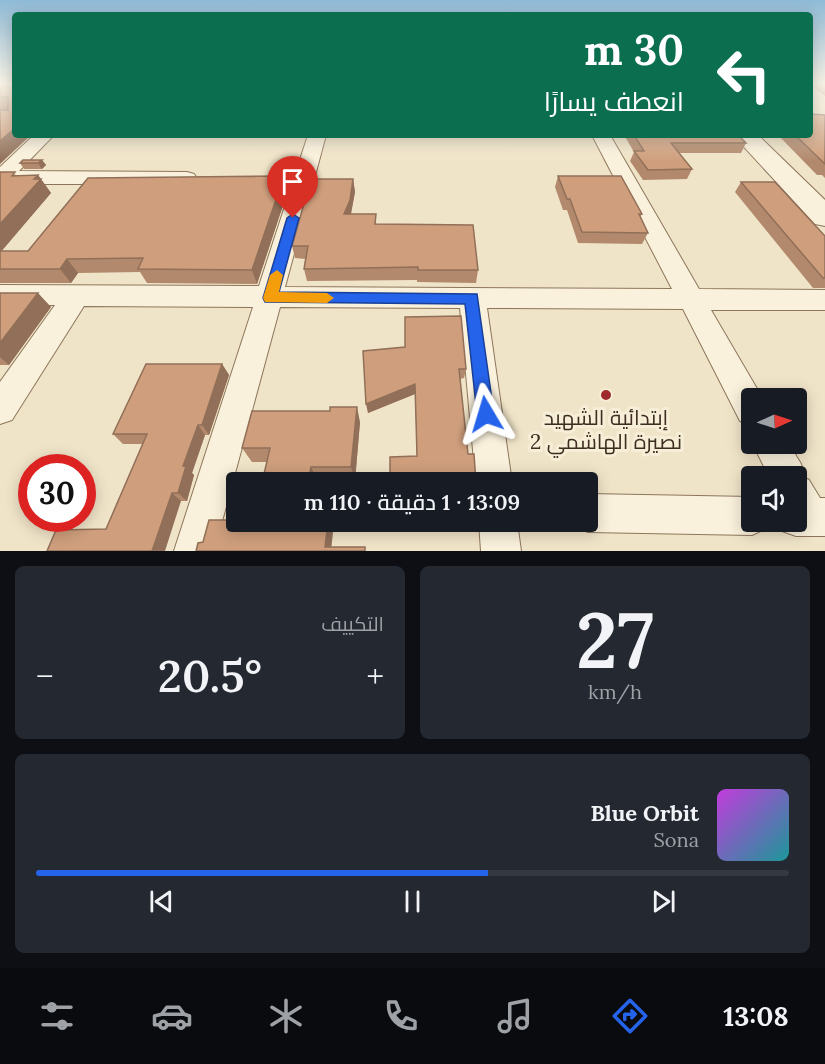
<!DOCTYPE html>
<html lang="ar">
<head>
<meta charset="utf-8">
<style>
	body { margin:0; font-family:Lora,Cairo,serif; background:#242831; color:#f1f3f6; direction:rtl; height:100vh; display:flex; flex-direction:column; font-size:22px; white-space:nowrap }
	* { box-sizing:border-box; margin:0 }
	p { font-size:20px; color:#9ea1a6 }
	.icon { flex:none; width:33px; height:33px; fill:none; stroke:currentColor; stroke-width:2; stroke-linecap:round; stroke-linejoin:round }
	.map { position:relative; height:551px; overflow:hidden; direction:ltr }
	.panel { display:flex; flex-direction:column; gap:15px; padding:15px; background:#0d0f14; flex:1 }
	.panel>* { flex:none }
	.guide { position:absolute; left:12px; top:12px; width:801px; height:126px; border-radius:6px; box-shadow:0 3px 15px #0003; direction:rtl; background:#0b6e4f; color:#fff; overflow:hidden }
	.needle { width:39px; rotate:87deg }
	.fabs { position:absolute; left:741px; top:388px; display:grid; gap:12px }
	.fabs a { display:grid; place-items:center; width:66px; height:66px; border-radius:6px; background:#171b24; box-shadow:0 3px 15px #0003; font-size:30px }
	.speed { position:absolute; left:18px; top:454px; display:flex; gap:12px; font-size:30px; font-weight:700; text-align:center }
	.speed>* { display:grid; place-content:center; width:78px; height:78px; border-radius:50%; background:#171b24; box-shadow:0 3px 15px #0003; line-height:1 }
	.speed .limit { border:9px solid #d22; background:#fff; color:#111 }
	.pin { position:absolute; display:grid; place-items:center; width:51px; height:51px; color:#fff; margin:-62px -26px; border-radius:50% 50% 50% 0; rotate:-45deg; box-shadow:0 0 6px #0007 }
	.pin .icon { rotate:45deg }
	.me { position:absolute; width:66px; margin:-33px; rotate:353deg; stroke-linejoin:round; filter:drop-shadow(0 0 4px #0008) }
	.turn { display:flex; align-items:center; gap:21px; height:126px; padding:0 30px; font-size:27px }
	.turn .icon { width:78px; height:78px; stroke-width:2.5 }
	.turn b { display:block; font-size:42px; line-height:51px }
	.big { font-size:45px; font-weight:600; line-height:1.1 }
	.panel .tile { flex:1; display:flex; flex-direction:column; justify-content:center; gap:9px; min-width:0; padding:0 21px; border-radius:9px; background:#242831 }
	.panel .dial { align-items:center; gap:0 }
	.dial b { font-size:78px; line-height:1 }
	.song { display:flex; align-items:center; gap:18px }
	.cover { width:72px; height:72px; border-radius:9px; background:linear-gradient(135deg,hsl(290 70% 55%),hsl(180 70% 35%)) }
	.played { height:6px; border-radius:3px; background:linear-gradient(90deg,#2563eb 60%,#363941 60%) }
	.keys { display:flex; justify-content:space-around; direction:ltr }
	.heat { display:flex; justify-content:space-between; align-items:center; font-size:33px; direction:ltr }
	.panel .tiles { flex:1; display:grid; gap:15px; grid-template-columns:1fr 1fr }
	.tile:last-child { grid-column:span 2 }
	.trip { position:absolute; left:226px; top:472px; width:372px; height:60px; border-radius:6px; background:#171b24; box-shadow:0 3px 15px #0003; font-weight:600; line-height:60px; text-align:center; direction:rtl }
	.tab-bar { display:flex; height:96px; justify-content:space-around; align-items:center; background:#090b0e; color:#9ea1a6 }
	.tab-bar .icon { width:42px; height:42px }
	.tab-bar .current { color:#2563eb }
	.tab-bar b { font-size:27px; color:#f1f3f6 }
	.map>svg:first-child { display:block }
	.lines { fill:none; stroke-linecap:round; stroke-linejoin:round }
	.minor-casing { stroke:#8d765c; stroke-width:2 }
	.tertiary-casing { stroke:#8d765c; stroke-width:2 }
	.minor { fill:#faf1dc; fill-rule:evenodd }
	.tertiary { fill:#faf1dc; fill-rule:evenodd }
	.wall { fill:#b2896c }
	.shaded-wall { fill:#916f58 }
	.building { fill:#cf9f7d; stroke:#916f58; stroke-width:1.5 }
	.route { fill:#2563eb; stroke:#184099; stroke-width:1.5 }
	.slow { fill:#f59e0b }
	.poi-dot { fill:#9e2a2b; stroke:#f7eed8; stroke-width:2 }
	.labels { text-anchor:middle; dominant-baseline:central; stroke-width:6; stroke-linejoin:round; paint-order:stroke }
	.near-poi-label { font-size:21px; fill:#3d2e20; stroke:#f7eed8 }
</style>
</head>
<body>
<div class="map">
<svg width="825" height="551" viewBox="0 0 825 551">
	<rect width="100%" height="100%" fill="#f0e4c8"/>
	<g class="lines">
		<g class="minor-casing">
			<path id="minor" d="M34 135H54L19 171 187 172 194 174 197 178 194 182 187 184H0V167Z
				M308 135H326L285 287 672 289 592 135H610L699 289 825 290V310H711L763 399H752V425L740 421 683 309 487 308 512 483H476L460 308 280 307 214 551H174L253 307 84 306 12 420 0 424V382L55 305H0V285L259 286Z
				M753 444H789L801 464 805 478 809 480 820 498H825V536H796L782 531 779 522H796V477H769Z
				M588 494 752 497V522H769L765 529 752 535 588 532 575 526 573 522H588Z
				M479 522H517L521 551H481Z"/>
		</g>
		<g class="tertiary-casing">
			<path id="tertiary" d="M733 135H758L825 200V226L815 224Z"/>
		</g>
		<use href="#minor" class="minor"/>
		<use href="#tertiary" class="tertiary"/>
	</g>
	<path class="wall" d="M0 84H15L0 164Z
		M810 84H825V96L810 85Z
		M825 115V178L822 175H817L778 135H810Z
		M624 135H738L746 143 741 153H679L692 169 687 179 643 180 630 161 634 152Z
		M42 160 46 165 42 169H24L20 163Z
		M0 172 17 175H38L51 193 1 251H28L288 190 257 284 147 283 140 272 78 273 71 283H0Z
		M558 176 642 214 640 217 648 233 642 244 578 243 567 210H563L555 187Z
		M353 179 355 192 351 214 377 224 478 270 476 283 417 282V280L307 281 304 269 305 259 295 258 292 246Z
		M741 182 825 236V288H813L735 192Z
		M0 293 51 307 9 365H0Z
		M363 351 466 369 464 378 460 379 417 456 415 394 368 413Z
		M222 364 229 375 209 435H205L192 473 194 475 187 501H181L106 529 143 444H123L113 434Z
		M330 411 360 422 355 481 317 480 266 462H252L242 448Z"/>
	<path class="shaded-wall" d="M15 128V135H31L0 164V141Z
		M42 160 46 165 42 169 38 163Z
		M38 175 51 193 0 253V224Z
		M284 176 288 190 257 284 252 270Z
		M353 179 355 192 351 213 346 227 344 214Z
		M67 259 78 273 71 283 60 269Z
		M38 293 51 307 9 365 0 357V343Z
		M222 364 229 375 209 435 202 425Z
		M415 384V394L368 413 366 404Z
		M357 407 360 422 355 481 351 467Z
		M198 425 205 435 192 473 194 475 187 501 178 493 183 466Z
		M311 467 317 480 316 483H308Z
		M172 493 181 501 165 551H152Z
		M328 522 333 532 331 551 325 547Z"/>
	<path class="building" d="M0 84H15V128L0 141V110H8V97H0Z
		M810 114 825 115V164L795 135H810Z
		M634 135H738L746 143H671L692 169 648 170 634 151H644Z
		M23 160H42L38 163H20Z
		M0 172H15L12 176 38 175 34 179H41L0 224Z
		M284 176 252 270 138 269 143 258 67 259 60 269H0V251H28L88 178Z
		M558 176H621L642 214H639L648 233 582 232 570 199H567Z
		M311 179H353L350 200 344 214H376L375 224 473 225 478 270H418V267L304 269 308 246H292Z
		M741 182H775L825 236V278H823Z
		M0 293H38L0 343Z
		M461 316 466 369H459L468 454H474L476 483H390V457L417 456 415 384 366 404 363 351 405 347V317Z
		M146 364H222L202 425H198L183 466H186L178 493H172L152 551H47L56 530 106 529 147 434H113Z
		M330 407H357L351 467H311L308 483H262L270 448H242L252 411H330Z
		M209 520H237V522H328L325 547H365V551H196L198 543 203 542Z"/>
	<linearGradient id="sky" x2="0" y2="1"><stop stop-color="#8fbad6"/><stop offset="0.52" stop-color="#f8f3e6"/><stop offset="1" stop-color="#f8f3e6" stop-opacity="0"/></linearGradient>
	<rect width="825" height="161" fill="url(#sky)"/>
	<path class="route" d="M293 214 299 218 279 292 477 294 494 414 492 420 486 422 479 420 477 414 465 304 265 302 263 298 287 218Z"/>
	<path class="slow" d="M277 270 283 275 279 292 327 293 334 298 327 303 265 302 263 298 270 275Z"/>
	<circle class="poi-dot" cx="606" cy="395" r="6"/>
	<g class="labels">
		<g class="near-poi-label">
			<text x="606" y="417">إبتدائية الشهيد<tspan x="606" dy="24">نصيرة الهاشمي 2</tspan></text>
		</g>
	</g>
</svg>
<div class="fabs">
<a><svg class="needle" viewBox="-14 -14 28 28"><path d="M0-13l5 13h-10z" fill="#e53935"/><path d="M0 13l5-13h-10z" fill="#9ea1a6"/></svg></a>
<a><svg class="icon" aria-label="sound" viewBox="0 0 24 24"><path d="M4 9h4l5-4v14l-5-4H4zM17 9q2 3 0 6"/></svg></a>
</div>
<div class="speed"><div class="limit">30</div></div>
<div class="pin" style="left:293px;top:218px;background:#d93025"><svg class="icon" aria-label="arrive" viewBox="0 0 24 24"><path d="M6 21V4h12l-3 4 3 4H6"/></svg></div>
<svg class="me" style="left:486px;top:414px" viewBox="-20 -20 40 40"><path d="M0-17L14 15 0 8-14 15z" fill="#2563eb" stroke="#fff" stroke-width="4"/></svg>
<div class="trip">13:09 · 1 دقيقة · 110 m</div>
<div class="guide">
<div class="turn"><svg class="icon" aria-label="left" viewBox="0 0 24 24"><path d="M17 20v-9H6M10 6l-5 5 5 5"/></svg><div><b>30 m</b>انعطف يسارًا</div></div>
</div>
</div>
<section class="panel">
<div class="tiles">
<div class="tile dial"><b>27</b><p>km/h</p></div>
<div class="tile"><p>التكييف</p>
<div class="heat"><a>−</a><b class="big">20.5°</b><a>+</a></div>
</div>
<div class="tile">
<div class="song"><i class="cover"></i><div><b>Blue Orbit</b><p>Sona</p></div></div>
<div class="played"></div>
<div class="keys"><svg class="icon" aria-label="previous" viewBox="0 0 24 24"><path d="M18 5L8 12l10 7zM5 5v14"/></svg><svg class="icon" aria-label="pause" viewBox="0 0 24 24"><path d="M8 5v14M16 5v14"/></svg><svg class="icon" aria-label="next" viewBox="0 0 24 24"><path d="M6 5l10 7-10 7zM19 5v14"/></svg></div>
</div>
</div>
</section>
<nav class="tab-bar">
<b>13:08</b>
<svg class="icon current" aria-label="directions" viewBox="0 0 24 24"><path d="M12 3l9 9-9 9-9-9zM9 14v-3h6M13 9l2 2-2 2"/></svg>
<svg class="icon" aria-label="music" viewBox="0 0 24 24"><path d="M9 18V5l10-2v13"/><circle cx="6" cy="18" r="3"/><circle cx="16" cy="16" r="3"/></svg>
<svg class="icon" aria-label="phone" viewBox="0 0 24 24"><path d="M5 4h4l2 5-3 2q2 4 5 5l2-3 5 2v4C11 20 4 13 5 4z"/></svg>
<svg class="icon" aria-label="climate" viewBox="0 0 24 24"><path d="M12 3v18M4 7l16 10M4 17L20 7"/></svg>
<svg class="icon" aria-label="car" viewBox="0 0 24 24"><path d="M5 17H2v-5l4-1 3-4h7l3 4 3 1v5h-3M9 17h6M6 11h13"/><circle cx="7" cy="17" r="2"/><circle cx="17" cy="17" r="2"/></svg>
<svg class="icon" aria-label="filters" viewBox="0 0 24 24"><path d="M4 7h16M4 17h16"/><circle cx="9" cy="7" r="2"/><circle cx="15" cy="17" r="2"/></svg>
</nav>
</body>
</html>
